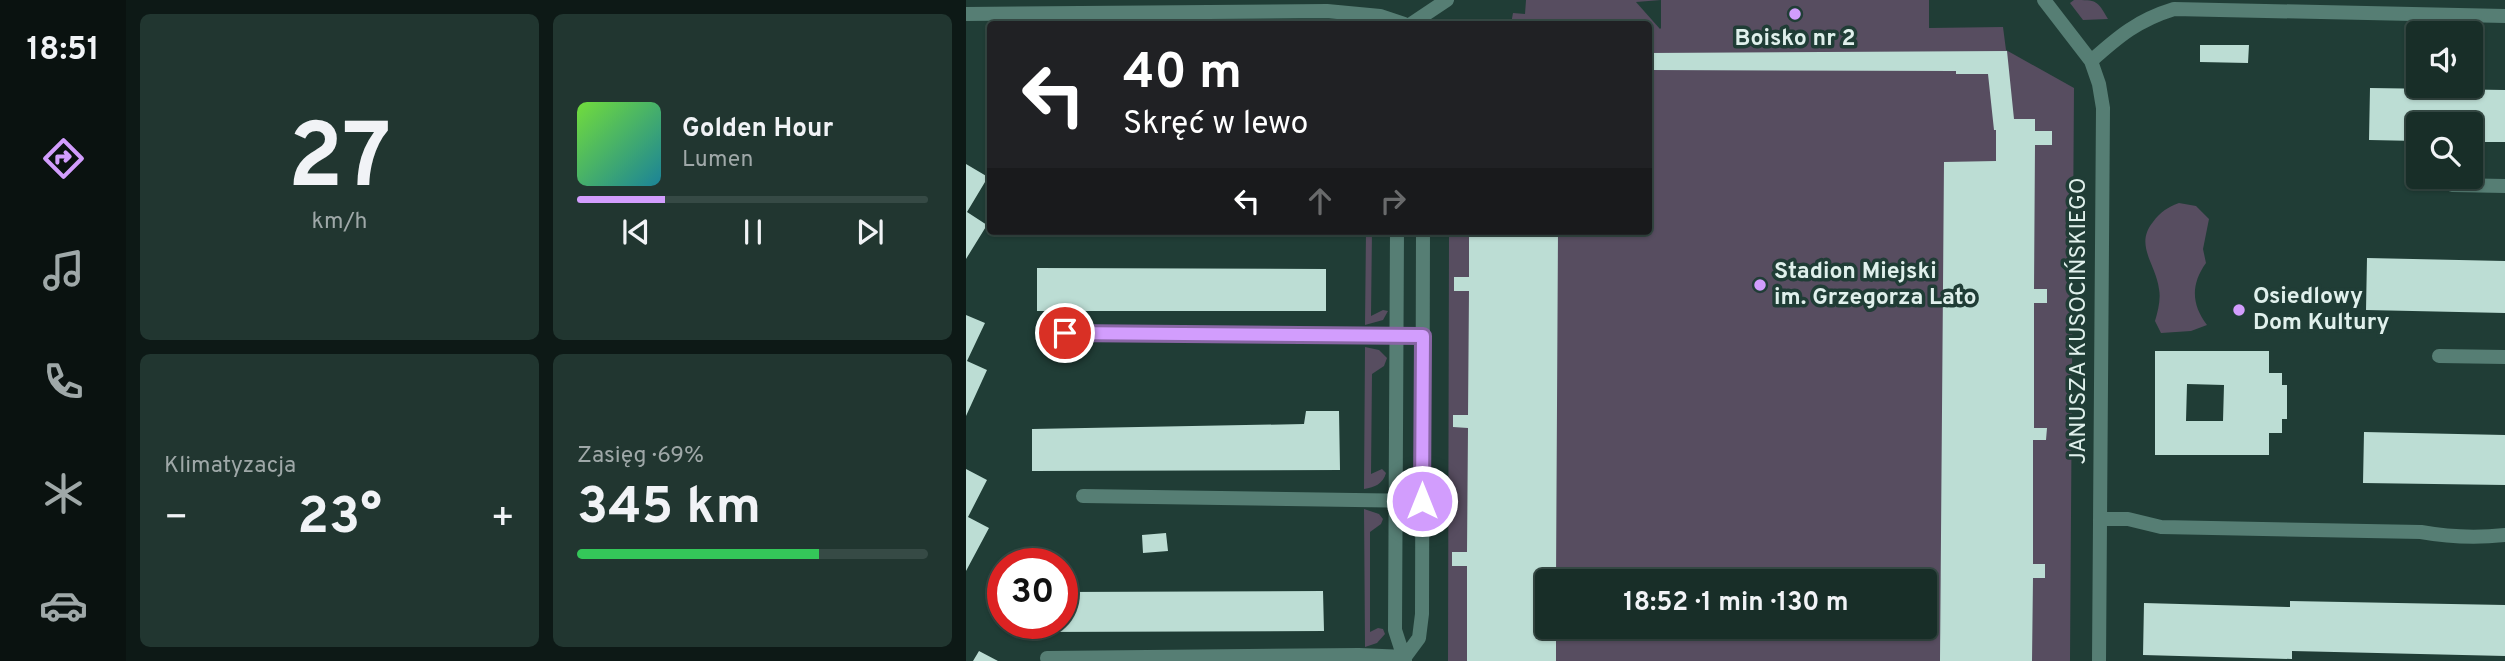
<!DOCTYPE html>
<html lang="pl">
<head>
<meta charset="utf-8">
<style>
	body { margin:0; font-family:Overpass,sans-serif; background:#213630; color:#f1f3f6; height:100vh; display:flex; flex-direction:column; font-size:26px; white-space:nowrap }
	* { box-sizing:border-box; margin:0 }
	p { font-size:23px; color:#9fa8a8 }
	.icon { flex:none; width:38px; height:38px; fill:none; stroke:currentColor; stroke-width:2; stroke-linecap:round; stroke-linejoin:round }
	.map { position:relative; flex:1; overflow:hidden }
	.sheet { display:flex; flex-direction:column; gap:14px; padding:14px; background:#0d1916; width:840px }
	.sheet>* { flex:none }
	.banner { position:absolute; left:21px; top:21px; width:665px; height:214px; border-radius:7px; box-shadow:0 2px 5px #0004,0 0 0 2px #364a45; background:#202124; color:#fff; overflow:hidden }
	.fabs { position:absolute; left:1440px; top:21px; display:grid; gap:14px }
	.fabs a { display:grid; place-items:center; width:77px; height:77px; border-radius:7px; background:#182e28; box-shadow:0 2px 5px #0004,0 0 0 2px #364a45; font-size:35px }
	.speed { position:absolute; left:21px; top:548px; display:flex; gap:14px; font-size:35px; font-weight:700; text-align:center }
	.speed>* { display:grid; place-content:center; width:91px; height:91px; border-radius:50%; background:#182e28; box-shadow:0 2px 5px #0004,0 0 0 2px #364a45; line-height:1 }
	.speed .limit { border:10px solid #d22; background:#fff; color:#111 }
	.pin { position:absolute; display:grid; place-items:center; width:60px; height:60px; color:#fff; margin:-30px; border:4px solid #fff; border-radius:50%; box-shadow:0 2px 7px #0007 }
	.me { position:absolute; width:77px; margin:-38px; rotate:0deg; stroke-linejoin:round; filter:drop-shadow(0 0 5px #0008) }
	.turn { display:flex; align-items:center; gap:24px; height:147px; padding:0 21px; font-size:32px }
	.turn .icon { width:91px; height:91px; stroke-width:2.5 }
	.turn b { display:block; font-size:49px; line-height:60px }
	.lanes { display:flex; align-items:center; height:66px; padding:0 21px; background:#0003; justify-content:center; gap:35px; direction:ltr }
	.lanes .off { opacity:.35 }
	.big { font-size:52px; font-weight:700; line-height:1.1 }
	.sheet .tile { flex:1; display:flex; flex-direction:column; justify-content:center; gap:10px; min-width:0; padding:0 24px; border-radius:10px; background:#213630 }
	.sheet .dial { align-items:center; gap:0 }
	.dial b { font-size:91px; line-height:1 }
	.song { display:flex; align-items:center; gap:21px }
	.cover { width:84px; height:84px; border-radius:10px; background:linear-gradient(135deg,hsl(100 70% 55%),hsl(190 70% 35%)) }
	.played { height:7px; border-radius:4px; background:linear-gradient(90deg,#d29dfd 25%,#364a45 25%) }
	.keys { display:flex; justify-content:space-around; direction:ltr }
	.heat { display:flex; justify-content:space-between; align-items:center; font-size:38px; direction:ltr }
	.charge { height:10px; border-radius:5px; background:linear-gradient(90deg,#34c759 69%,#364a45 0) }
	.sheet .tiles { flex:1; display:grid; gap:14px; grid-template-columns:repeat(2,1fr) }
	.trip { position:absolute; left:569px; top:569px; width:402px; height:70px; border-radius:7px; background:#182e28; box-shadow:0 2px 5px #0004,0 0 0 2px #364a45; font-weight:700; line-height:70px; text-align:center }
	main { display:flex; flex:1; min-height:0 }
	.tab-bar { display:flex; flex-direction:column; width:126px; justify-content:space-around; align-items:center; background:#0a1210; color:#9fa8a8 }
	.tab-bar .icon { width:49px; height:49px }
	.tab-bar .current { color:#d29dfd }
	.tab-bar b { font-size:32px; color:#f1f3f6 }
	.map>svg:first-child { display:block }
	.green { fill:#574d60; fill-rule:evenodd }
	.building { fill:#bcddd4; fill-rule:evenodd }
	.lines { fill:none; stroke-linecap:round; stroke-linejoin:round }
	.minor { stroke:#567e74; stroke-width:14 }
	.route-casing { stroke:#8866a4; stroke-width:18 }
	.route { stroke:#d29dfd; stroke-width:12 }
	.poi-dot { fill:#d29dfd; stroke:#203d36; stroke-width:2.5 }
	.labels { text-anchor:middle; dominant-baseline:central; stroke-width:7; stroke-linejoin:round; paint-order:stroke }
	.poi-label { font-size:23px; font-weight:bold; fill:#e0f0ec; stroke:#203d36; text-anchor:start }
	.street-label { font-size:23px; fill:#e0f0ec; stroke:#203d36 }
</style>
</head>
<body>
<main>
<nav class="tab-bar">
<b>18:51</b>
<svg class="icon current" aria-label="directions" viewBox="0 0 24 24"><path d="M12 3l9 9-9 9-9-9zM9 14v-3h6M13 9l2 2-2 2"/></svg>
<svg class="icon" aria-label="music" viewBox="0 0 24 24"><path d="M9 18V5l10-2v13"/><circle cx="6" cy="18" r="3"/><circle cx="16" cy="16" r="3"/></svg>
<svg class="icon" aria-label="phone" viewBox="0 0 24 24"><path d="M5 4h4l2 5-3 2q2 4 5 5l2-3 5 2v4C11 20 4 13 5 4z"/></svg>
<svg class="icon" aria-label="climate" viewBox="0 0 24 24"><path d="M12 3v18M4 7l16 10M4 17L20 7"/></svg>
<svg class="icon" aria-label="car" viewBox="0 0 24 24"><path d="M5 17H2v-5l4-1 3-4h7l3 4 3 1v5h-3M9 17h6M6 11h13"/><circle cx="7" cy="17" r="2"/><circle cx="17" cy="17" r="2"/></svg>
</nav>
<section class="sheet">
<div class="tiles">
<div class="tile dial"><b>27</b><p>km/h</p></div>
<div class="tile">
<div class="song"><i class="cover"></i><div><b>Golden Hour</b><p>Lumen</p></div></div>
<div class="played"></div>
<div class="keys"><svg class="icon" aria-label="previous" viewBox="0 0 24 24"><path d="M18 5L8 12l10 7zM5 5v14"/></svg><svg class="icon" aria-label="pause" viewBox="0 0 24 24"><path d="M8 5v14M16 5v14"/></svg><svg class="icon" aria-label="next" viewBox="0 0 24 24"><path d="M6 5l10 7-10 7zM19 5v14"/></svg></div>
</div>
<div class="tile"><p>Klimatyzacja</p>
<div class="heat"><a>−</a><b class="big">23°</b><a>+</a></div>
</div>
<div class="tile"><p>Zasięg · 69%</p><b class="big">345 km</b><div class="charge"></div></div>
</div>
</section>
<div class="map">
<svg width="1539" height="661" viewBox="0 0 1539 661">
	<rect width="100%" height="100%" fill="#203d36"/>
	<path class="green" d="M560 0H963V28L1037 27 1040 50 1108 88 1104 661H482L483 231H682V24H545L547 13 559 14ZM695 0V28L694 29 670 2ZM581 581H959V626H581Z
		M1108 0C1131 0 1131 0 1142 19L1117 20 1104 3Z
		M1213 203 1230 206 1243 219 1237 249 1240 263C1225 284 1225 304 1241 325L1225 331 1195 333 1189 321C1192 311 1195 299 1193 289 1190 264 1168 245 1187 222 1194 212 1202 207 1213 203Z
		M400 231H406L405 316 417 310 422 311 417 320 399 325Z
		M399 347 413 350 421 358 418 366 406 374 405 474 416 469 420 473C417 484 409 487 398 489Z
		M398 509 413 514 417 519 415 524 404 532V632L412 628 417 629 419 634 411 643 399 647Z"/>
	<path class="building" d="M1234 45H1283L1282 63 1234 62Z
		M1041 51 1048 119H1069V131H1086V145H1069L1068 289H1081V303H1068V428H1081L1080 440H1067V564H1079V578H1067L1066 661H974L978 162 1030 161V130H1028L1022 74H990V71L682 70V53Z
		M1404 88 1539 90V142H1505V124H1452V141L1403 140Z
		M0 164 22 177 1 212 21 225 0 259Z
		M503 231H592L590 581H581V626H590V661H501V566H486V552H501L502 428 487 427V415H502L503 291H488V277H503Z
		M1401 258 1539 261V313L1400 310Z
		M71 268 360 269V311H71Z
		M0 315 19 323 1 361 21 370 0 416Z
		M1189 351H1303V373H1316V385H1321V419H1316V433H1303V455H1189ZM1221 384 1258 385 1257 421H1220Z
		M340 411H373L374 470 66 471V429L338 424Z
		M1398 432 1539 435V485L1397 483Z
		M0 469 21 480 2 517 23 528 0 571Z
		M200 533 202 551 177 553 176 535Z
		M357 591 358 631 69 632V623H96V592Z
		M1324 601 1539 605V656L1326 651V659L1177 655 1178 603 1324 607Z
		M13 651 32 661H7Z"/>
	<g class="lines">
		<path class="minor" d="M1078 0 1125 61 1133 84 1137 108 1133 661
			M0 14 361 11 414 16 438 24
			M445 24 481 0
			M1125 61C1153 36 1172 20 1208 9L1539 16
			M1486 185 1539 186
			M431 231 429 630 439 661
			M99 333 457 336
			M1473 356 1539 357
			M117 496 456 501
			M1134 519H1162L1195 527 1455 532C1483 537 1510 538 1539 535
			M439 657 453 638 456 614 457 231
			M81 658 393 655 439 657"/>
	</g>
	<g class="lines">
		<g class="route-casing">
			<path id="route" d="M99 333 457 336 456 501"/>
		</g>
		<use href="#route" class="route"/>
	</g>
	<g class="poi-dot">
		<circle cx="829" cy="14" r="7"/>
		<circle cx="794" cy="285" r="7"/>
		<circle cx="1273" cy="310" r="7"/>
	</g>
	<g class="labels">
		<g class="poi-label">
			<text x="829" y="39" text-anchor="middle">Boisko nr 2</text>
			<text x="808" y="272">Stadion Miejski<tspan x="808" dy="26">im. Grzegorza Lato</tspan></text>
			<text x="1287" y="297">Osiedlowy<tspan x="1287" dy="26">Dom Kultury</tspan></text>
		</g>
		<g class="street-label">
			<text transform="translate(1113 321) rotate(-90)">JANUSZA KUSOCIŃSKIEGO</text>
		</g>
	</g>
</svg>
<div class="fabs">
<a><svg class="icon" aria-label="sound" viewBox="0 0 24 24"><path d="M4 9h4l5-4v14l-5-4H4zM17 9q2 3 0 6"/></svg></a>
<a><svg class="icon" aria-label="search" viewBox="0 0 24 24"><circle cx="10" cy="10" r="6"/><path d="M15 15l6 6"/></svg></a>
</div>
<div class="speed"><div class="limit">30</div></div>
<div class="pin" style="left:99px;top:333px;background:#d93025"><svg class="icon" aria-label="arrive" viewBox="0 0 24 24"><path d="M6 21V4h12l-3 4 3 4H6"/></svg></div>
<svg class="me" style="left:456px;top:501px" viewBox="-20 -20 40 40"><circle r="17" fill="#d29dfd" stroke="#fff" stroke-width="3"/><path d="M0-11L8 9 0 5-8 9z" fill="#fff"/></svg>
<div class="trip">18:52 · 1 min · 130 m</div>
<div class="banner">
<div class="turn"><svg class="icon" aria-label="left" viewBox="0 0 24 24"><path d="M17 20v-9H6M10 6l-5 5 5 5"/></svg><div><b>40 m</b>Skręć w lewo</div></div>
<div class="lanes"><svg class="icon" aria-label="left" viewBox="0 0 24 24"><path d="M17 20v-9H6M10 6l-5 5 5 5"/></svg><svg class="icon off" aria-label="ahead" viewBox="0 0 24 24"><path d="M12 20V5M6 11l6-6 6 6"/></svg><svg class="icon off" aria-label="right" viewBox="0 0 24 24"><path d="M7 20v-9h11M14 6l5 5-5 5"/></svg></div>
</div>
</div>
</main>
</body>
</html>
